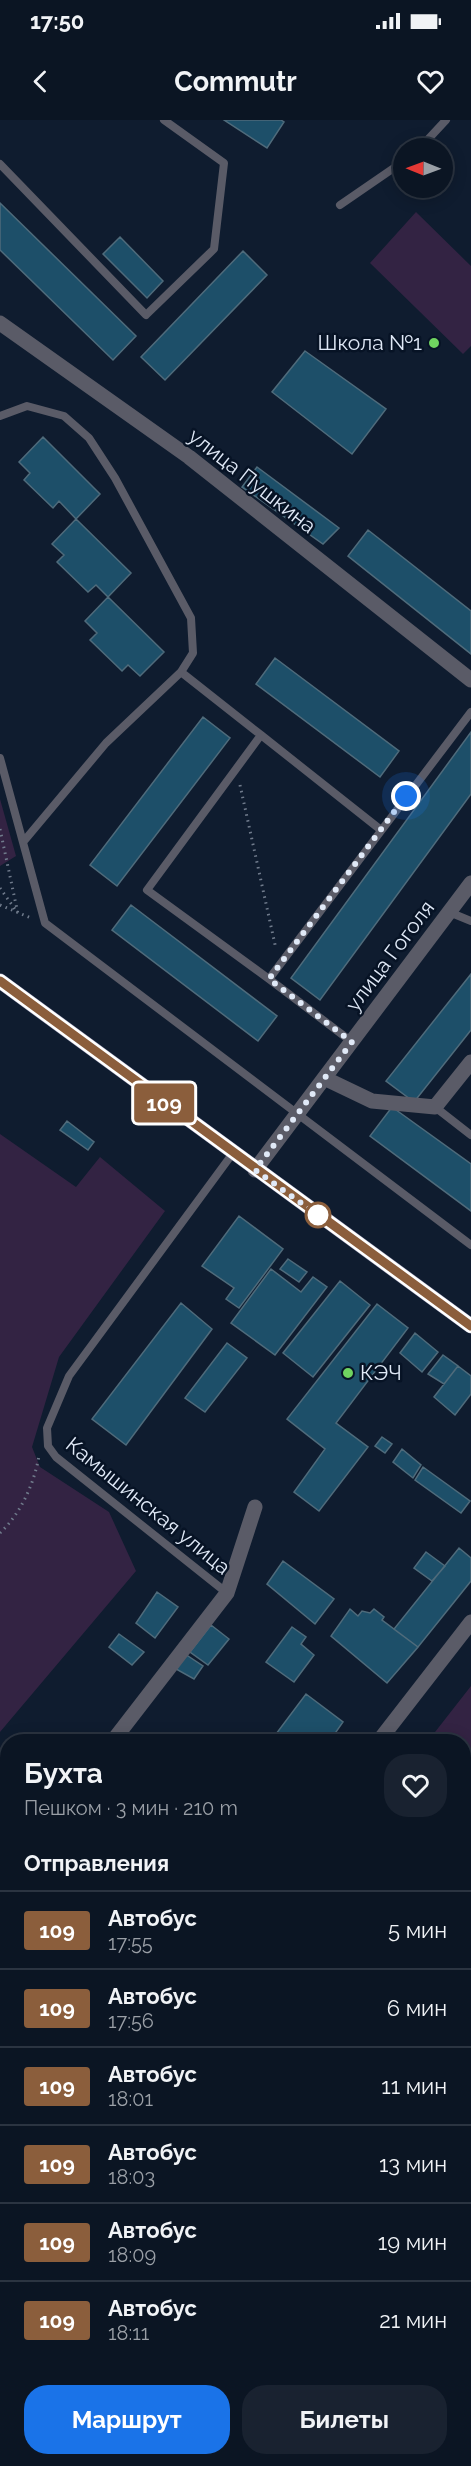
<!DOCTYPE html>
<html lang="ru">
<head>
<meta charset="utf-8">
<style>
	body { margin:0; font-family:Raleway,sans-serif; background:#192230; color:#f1f3f6; height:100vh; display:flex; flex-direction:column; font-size:22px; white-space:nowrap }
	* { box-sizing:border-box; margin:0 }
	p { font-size:20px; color:#9a9fa6 }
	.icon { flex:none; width:33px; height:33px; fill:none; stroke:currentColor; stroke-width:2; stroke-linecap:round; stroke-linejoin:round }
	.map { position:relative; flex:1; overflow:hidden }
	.drawer { position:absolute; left:0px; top:1614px; width:471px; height:732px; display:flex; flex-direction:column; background:#0b1523; border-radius:24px 24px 0 0; box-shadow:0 3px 15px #0003,0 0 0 2px #2b3441 }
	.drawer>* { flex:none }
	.badge { padding:0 12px; border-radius:4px; font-size:21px; line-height:39px }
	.needle { width:39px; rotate:271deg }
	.buttons { position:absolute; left:393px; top:18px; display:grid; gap:12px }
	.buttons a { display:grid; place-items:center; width:60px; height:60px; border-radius:50%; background:#0b1523; box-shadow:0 3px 15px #0003,0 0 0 2px #2b3441; font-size:30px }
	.you { position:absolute; width:30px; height:30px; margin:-15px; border:4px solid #fff; border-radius:50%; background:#1a73e8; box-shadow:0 0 0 9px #1a73e833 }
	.map>.badge { position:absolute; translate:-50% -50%; box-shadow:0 0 0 3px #fff }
	h2 { padding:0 24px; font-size:22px; line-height:54px }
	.round { display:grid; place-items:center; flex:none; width:63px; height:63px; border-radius:24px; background:#192230 }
	.headline { display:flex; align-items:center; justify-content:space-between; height:102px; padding:0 24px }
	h1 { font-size:28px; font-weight:700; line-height:45px }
	.action { display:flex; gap:12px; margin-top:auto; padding:12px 24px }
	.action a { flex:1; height:69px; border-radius:24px; background:#1a73e8; color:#fff; font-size:24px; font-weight:700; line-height:69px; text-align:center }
	.action a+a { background:#192230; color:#f1f3f6 }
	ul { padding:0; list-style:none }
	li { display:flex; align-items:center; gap:18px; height:78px; padding:0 24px; border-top:2px solid #2b3441 }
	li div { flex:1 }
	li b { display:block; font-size:22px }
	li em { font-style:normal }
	li .badge { min-width:66px; font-weight:700; text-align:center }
	.status { display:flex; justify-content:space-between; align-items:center; height:42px; padding:0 30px; background:#0b1523; direction:ltr }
	.status svg { height:16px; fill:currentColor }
	header { display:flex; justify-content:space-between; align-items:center; height:78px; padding:0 24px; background:#0b1523; font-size:27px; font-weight:700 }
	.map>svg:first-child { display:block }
</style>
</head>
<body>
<div class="status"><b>17:50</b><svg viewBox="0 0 49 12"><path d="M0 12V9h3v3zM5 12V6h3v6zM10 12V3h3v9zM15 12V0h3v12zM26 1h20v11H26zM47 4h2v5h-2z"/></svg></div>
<header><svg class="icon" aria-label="back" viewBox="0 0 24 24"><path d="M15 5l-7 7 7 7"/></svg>Commutr<svg class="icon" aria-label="heart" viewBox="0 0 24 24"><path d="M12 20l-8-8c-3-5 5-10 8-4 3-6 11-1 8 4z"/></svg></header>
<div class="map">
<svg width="471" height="2346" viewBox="0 0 471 2346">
	<rect width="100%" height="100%" fill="#0f1c2f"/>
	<path fill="#332343" d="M416 92 471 146V226L463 234 370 143Z
		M0 679 16 736 0 746Z
		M0 1014 76 1067 100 1037 165 1091 59 1237 32 1327 40 1347 109 1392 136 1451 0 1612Z
		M471 1566V2130L464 2124V1622L428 1621Z
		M7 2206 8 2338 199 2339 194 2346H0V2218Z"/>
	<path fill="#1d4f69" stroke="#4f6b7b" stroke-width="1.5" d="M224 0H281L284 2 267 28Z
		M0 83 136 216 113 240 0 130Z
		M120 117 163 161 147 178 103 134Z
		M243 131 267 155 165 260 141 237Z
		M305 231 386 289 352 334 272 272Z
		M43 317 100 374 76 399 59 381 53 388 24 360 30 353 19 342Z
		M257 347 339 408 323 424 242 367Z
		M76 399 131 453 108 477 96 465 88 472 57 442 64 435 52 424Z
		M368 410 471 491V534L348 436Z
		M108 477 164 532 140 556 128 545 122 551 90 520 97 513 85 501Z
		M275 538 399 631 380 657 256 564Z
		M203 597 230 618 117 766 90 745Z
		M471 612V674L320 880 291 858Z
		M131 785 277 896 258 921 112 810Z
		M471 854V910L414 982 386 961Z
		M392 987 471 1044V1091L370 1016Z
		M67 1001 94 1022 88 1030 60 1010Z
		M239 1096 283 1129 239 1188 226 1179 234 1168 202 1146Z
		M288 1139 307 1152 299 1162 280 1149Z
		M271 1149 301 1172 313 1157 327 1167 275 1235 231 1203Z
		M340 1161 370 1185 313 1257 283 1233Z
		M181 1183 212 1209 126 1325 92 1299Z
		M377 1184 408 1208 336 1303 368 1327 319 1391 294 1372 325 1329 287 1299Z
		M415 1213 438 1232 422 1252 400 1233Z
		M227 1223 247 1238 205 1292 185 1278Z
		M443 1235 458 1246 444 1264 428 1254Z
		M458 1246 471 1256V1274L455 1295 434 1277Z
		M382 1317 392 1324 385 1333 375 1326Z
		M402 1329 421 1345 413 1358 393 1342Z
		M423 1347 470 1381 461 1393 415 1360Z
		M459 1428 471 1438V1461L418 1527 394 1509Z
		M426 1432 445 1446 432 1461 414 1448Z
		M283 1441 334 1479 315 1504 267 1464Z
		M157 1472 178 1487 155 1518 136 1503Z
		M350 1489 358 1496 362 1491 370 1493 374 1489 384 1497 382 1500 418 1527 387 1563 331 1516Z
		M211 1505 229 1519 208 1545 190 1532Z
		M292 1507 306 1517 301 1524 314 1535 294 1562 266 1542Z
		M119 1514 144 1532 132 1545 109 1527Z
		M185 1534 203 1546 194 1559 176 1549Z
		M306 1574 343 1602 329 1622H270Z
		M8 1877V1911L0 1905V1887Z
		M0 1905 8 1911V1929L0 1942Z
		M8 2024V2044L0 2040Z
		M0 2040 8 2044V2106L0 2117Z
		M219 2338H262L257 2346H213Z"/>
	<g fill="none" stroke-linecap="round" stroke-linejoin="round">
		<path stroke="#707b8c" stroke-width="3" stroke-dasharray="1.5 4.5" stroke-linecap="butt" d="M240 665 276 829
			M0 709 18 794
			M0 768 17 792
			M0 785 31 798
			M0 1413C21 1393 34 1364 39 1336
			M0 1850 8 1838"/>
		<path stroke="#5a5b67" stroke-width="8" d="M420 28 446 0
			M0 44 146 195 214 129 224 43 164 0
			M340 85 404 41
			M0 296 27 286 64 296 89 318 115 358 191 498 193 533 181 552
			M261 615 381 710
			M0 638 45 803 471 1125
			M24 721 106 623 181 552 261 615 147 770 269 859
			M449 792 471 801
			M352 922 269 859 471 592
			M435 987 471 1015
			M227 1473 56 1337 48 1326 47 1308 69 1256 233 1033
			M293 2346 298 2338"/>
		<path stroke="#5a5b67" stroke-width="12" d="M73 2346 78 2338"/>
		<path stroke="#5a5b67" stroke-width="15" d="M0 203 189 337 471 560
			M324 958 372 981 435 987 471 942
			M255 1050 471 763
			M112 1622 227 1473 255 1387
			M0 1786 2 1770 8 1760
			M0 1800 3 1817 8 1819"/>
		<path stroke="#5a5b67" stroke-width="15" d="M378 1622 471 1502
			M0 2192 8 2180"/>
		<path stroke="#9a9bb4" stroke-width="15" d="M0 861 471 1206"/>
	</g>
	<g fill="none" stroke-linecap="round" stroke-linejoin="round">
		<defs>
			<path id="line" d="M0 861 471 1206"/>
		</defs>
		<use href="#line" stroke="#fff" stroke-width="14"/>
		<use href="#line" stroke="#8b5e3c" stroke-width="9"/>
		<path stroke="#e0e9f7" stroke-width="6" stroke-dasharray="0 10.8" d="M318 1095 255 1050 352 922 269 859 406 676"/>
	</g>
	<g fill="#6fd360" stroke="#071325" stroke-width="2">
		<circle cx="434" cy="223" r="6"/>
		<circle cx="348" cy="1253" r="6"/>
	</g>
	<circle fill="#fff" stroke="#8b5e3c" stroke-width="3" cx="318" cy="1095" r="12"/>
	<g text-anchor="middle" stroke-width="5" stroke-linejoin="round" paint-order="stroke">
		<g font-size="21" fill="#e0e9f7" stroke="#071325" text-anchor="end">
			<text x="422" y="230">Школа №1</text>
			<text x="360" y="1260" text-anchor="start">КЭЧ</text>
		</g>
		<g font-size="21" fill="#e0e9f7" stroke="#071325">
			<text transform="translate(252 361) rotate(38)" y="7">улица Пушкина</text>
			<text transform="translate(390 836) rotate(-53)" y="7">улица Гоголя</text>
			<text transform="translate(148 1386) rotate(39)" y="7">Камышинская улица</text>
		</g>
	</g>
</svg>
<div class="buttons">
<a><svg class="needle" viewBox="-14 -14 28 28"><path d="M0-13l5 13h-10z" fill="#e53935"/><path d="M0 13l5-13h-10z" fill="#9a9fa6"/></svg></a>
</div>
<div class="you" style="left:406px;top:676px"></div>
<b class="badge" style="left:164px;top:983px;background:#8b5e3c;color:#fff">109</b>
<section class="drawer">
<div class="headline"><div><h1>Бухта</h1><p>Пешком · 3 мин · 210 m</p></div><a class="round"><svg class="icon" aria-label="heart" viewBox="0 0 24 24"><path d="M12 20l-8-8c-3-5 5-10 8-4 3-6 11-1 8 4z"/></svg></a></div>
<h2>Отправления</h2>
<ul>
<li><span class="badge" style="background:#8b5e3c;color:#fff">109</span><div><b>Автобус</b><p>17:55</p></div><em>5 мин</em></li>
<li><span class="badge" style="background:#8b5e3c;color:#fff">109</span><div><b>Автобус</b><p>17:56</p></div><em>6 мин</em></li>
<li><span class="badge" style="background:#8b5e3c;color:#fff">109</span><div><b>Автобус</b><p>18:01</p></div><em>11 мин</em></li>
<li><span class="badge" style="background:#8b5e3c;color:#fff">109</span><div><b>Автобус</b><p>18:03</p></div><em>13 мин</em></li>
<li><span class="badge" style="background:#8b5e3c;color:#fff">109</span><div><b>Автобус</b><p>18:09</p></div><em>19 мин</em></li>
<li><span class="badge" style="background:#8b5e3c;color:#fff">109</span><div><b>Автобус</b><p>18:11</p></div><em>21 мин</em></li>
</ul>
<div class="action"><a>Маршрут</a><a>Билеты</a></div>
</section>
</div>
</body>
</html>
